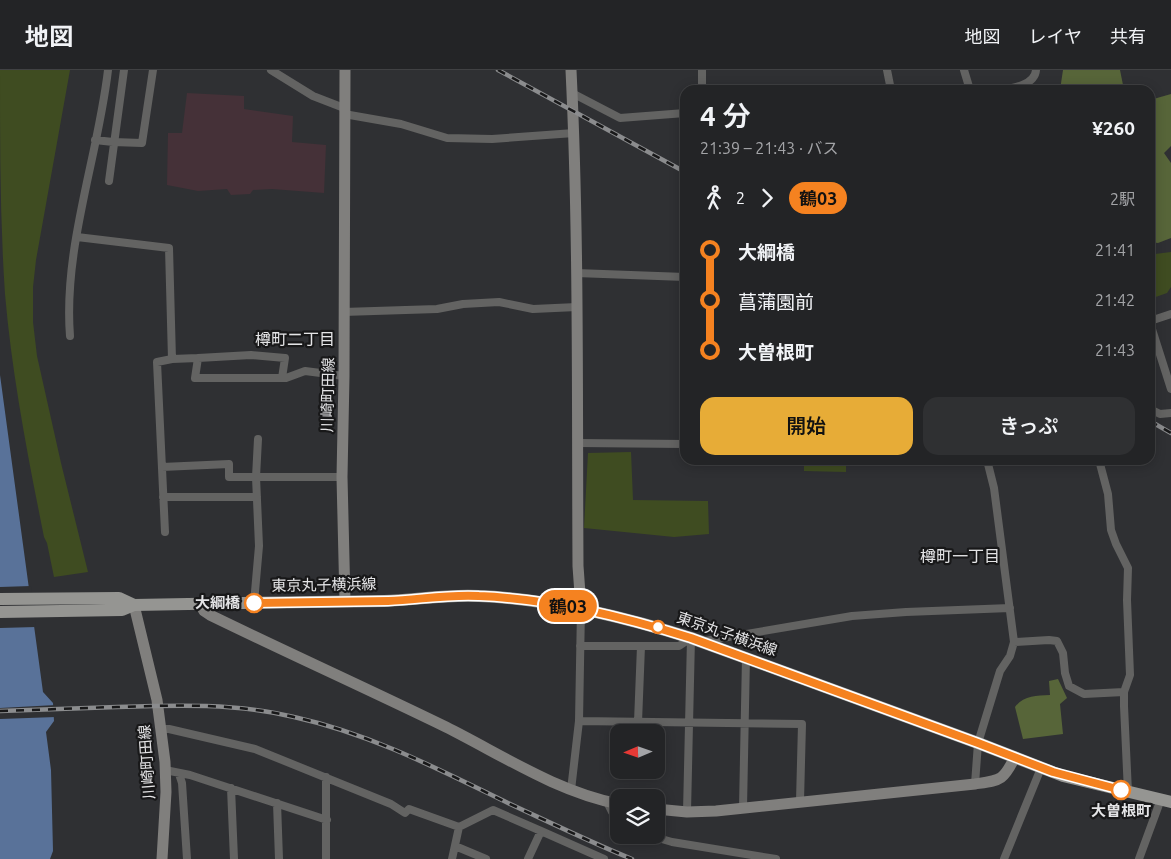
<!DOCTYPE html>
<html lang="ja">
<head>
<meta charset="utf-8">
<style>
	body { margin:0; font-family:Ubuntu,"Noto Sans JP",sans-serif; background:#2f3032; color:#f1f3f6; height:100vh; display:flex; flex-direction:column; font-size:19px; white-space:nowrap }
	* { box-sizing:border-box; margin:0 }
	p { font-size:16px; color:#a3a4a7 }
	.icon { flex:none; width:28px; height:28px; fill:none; stroke:currentColor; stroke-width:2; stroke-linecap:round; stroke-linejoin:round }
	.map { position:relative; flex:1; overflow:hidden }
	.details { position:absolute; left:680px; top:15px; width:475px; height:380px; display:flex; flex-direction:column; background:#232426; border-radius:15px; box-shadow:0 2px 12px #0003,0 0 0 1px #404143 }
	.details>* { flex:none }
	.badge { padding:0 10px; border-radius:16px; font-size:18px; line-height:32px }
	.needle { width:32px; rotate:268deg }
	.buttons { position:absolute; left:610px; top:654px; display:grid; gap:10px }
	.buttons a { display:grid; place-items:center; width:55px; height:55px; border-radius:10px; background:#232426; box-shadow:0 2px 12px #0003,0 0 0 1px #404143; font-size:25px }
	.map>.badge { position:absolute; translate:-50% -50%; box-shadow:0 0 0 2px #fff }
	.legs { display:flex; align-items:center; gap:8px; height:55px; padding:0 20px; font-size:16px }
	.legs p { margin-inline-start:auto }
	.head { display:flex; align-items:center; justify-content:space-between; height:85px; padding:0 20px }
	h1 { font-size:28px; font-weight:600; line-height:38px }
	.primary-button { display:flex; gap:10px; margin-top:auto; padding:10px 20px }
	.primary-button a { flex:1; height:58px; border-radius:15px; background:#e7ac37; color:#111; font-size:20px; font-weight:600; line-height:58px; text-align:center }
	.primary-button a+a { background:#2f3032; color:#f1f3f6 }
	ul { padding:0 20px; list-style:none }
	li { display:flex; align-items:center; gap:18px; height:50px; font-size:19px }
	li i { display:grid; place-items:center; width:8px; height:100%; margin:0 6px; background:currentColor }
	li i::after { content:''; width:12px; height:12px; margin:-6px; border:4px solid; border-radius:50%; background:#232426 }
	li p { margin-inline-start:auto }
	li:first-child i { background:linear-gradient(#0000 50%,currentColor 0) }
	li:last-child i { background:linear-gradient(currentColor 50%,#0000 0) }
	header { display:flex; align-items:center; gap:30px; box-sizing:border-box; height:70px; padding:0 25px; background:#232426; border-bottom:1px solid #404143 }
	header strong { font-size:24px }
	nav { display:flex; gap:28px; margin-inline-start:auto; font-size:18px }
	.map>svg:first-child { display:block }
</style>
</head>
<body>
<header>
<strong>地図</strong>
<nav><a>地図</a><a>レイヤ</a><a>共有</a></nav>
</header>
<div class="map">
<svg width="1171" height="789" viewBox="0 0 1171 789">
	<rect width="100%" height="100%" fill="#2f3033"/>
	<path fill="#453138" d="M187 23 244 26V39L293 46 292 72 326 75 324 123 272 119 253 120 250 124 231 125 227 119 198 121 167 115 168 63H182Z"/>
	<path fill="#3f4c21" d="M0 0H70L36 190 33 217V252L37 286 61 393 88 502 54 507 47 473 44 467C28 387 12 306 5 224 0 150 0 75 0 0Z
		M1151 180 1155 184 1171 182V217L1167 223 1150 229Z
		M631 382 633 430 708 431 709 464 674 467 584 458 588 383Z
		M804 390H846V402L804 401Z"/>
	<path fill="#576539" d="M1063 0H1120L1124 20H1060Z
		M1171 24V76L1164 83 1171 93V168L1158 173 1150 172V30Z
		M1058 609 1067 628 1060 634 1063 664 1023 669 1015 637C1024 625 1036 626 1050 625L1049 611Z"/>
	<path fill="#597299" d="M0 305 43 622 53 633 54 651 46 662 51 700 53 781 50 789H0Z"/>
	<path fill="#2f3033" d="M31 516 36 557 0 558V517Z
		M56 635V647L0 649V638Z"/>
	<g fill="none" stroke-linecap="round" stroke-linejoin="round">
		<path stroke="#636362" stroke-width="8" d="M271 0 313 26 344 38
			M887 0 891 20
			M964 0 970 20
			M702 20V0
			M1000 20C1013 18 1035 15 1036 0
			M572 23 620 48 685 43
			M344 44 401 54 447 68 492 69 574 63
			M95 70 113 72 142 73 153 0
			M109 111 124 0
			M77 167 169 178 172 289 198 288 195 308H286L305 301 344 306
			M576 203 685 207
			M343 242 437 239 463 234 499 232 533 239 577 237
			M1150 251 1171 244
			M1150 253 1171 319
			M70 266C63 178 98 87 108 0
			M198 288 251 285 285 288 282 308
			M1150 339 1160 344 1171 343
			M578 373 685 374
			M1099 390 1108 424 1111 460 1116 474 1128 498 1127 530 1130 605 1124 622V636L1128 722
			M162 397 229 394V407H342
			M163 427H257
			M165 462 157 292 172 289
			M254 533 259 476 256 407 258 369
			M705 571 852 546 906 542 1010 538
			M1014 572 1049 570 1057 571 1063 583 1065 603 1069 616 1084 624 1124 622
			M580 576H679L691 568
			M579 651 802 654 800 731
			M638 652 641 576
			M160 659H169L255 679 391 734 405 743 409 739 459 757 493 740 541 761
			M165 700 190 705 327 750
			M179 704 182 713 187 789
			M975 714 978 673 1000 601 1010 586 1014 572 994 418 987 390
			M231 718 234 789
			M571 720 579 651 581 538
			M607 732 612 742 619 749
			M277 733 279 789
			M743 738 746 587
			M687 742 691 568
			M648 765 672 772 776 789
			M455 776 486 789
			M326 789V707
			M452 789 459 757
			M528 789 541 761 604 789
			M1004 789 1041 698
			M1139 789 1161 729"/>
		<path stroke="#807f7d" stroke-width="11" d="M345 0 344 306 342 407 345 531
			M571 0C579 165 577 331 578 496L581 538
			M200 534 204 541 210 545C288 583 368 619 446 657 502 685 557 722 619 734
			M134 535 157 630 165 692 166 722 162 789
			M656 739 687 742 716 741 975 714C1001 710 1003 711 1015 687"/>
		<path stroke="#959592" stroke-width="12" d="M0 529 119 528 134 535
			M0 542 122 540 134 535C217 533 301 532 384 531 416 530 447 524 479 526 552 529 622 546 691 568L978 673 1063 706 1171 732"/>
		<defs>
			<path id="rail" d="M498 0 685 102
				M1150 351 1171 363
				M0 641C39 640 78 638 117 637 176 635 237 633 294 647 371 664 438 699 508 733 549 752 590 772 632 789"/>
		</defs>
		<use href="#rail" stroke="#8b8c8e" stroke-width="4.5"/>
		<use href="#rail" stroke="#181819" stroke-width="2.5" stroke-dasharray="8" stroke-linecap="butt"/>
	</g>
	<g fill="none" stroke-linecap="round" stroke-linejoin="round">
		<defs>
			<path id="line-1" d="M254 533C299 532 343 532 388 531 418 530 448 524 479 526 551 529 621 546 691 568L978 673 1053 702 1121 720"/>
		</defs>
		<use href="#line-1" stroke="#fff" stroke-width="11"/>
		<use href="#line-1" stroke="#f58220" stroke-width="8"/>
	</g>
	<g fill="#fff" stroke="#f58220" stroke-width="2.5">
		<circle cx="254" cy="533" r="9"/>
		<circle cx="658" cy="557" r="6"/>
		<circle cx="1121" cy="720" r="9"/>
	</g>
	<g text-anchor="middle" stroke-width="4.5" stroke-linejoin="round" paint-order="stroke">
		<g font-size="15" fill="#e4e4e6" stroke="#181819">
			<text transform="translate(328 325) rotate(-89)" y="5">川崎町田線</text>
			<text transform="translate(324 515) rotate(-1)" y="5">東京丸子横浜線</text>
			<text transform="translate(727 564) rotate(19)" y="5">東京丸子横浜線</text>
			<text transform="translate(147 692) rotate(-94)" y="5">川崎町田線</text>
		</g>
		<g font-size="15" font-weight="bold" fill="#e4e4e6" stroke="#181819" text-anchor="end">
			<text x="240" y="538">大綱橋</text>
			<text x="1121" y="746" text-anchor="middle">大曽根町</text>
		</g>
		<g font-size="16" fill="#e4e4e6" stroke="#181819">
			<text x="295" y="275">樽町二丁目</text>
			<text x="960" y="492">樽町一丁目</text>
		</g>
	</g>
</svg>
<div class="buttons">
<a><svg class="needle" viewBox="-14 -14 28 28"><path d="M0-13l5 13h-10z" fill="#e53935"/><path d="M0 13l5-13h-10z" fill="#a3a4a7"/></svg></a>
<a><svg class="icon" aria-label="layers" viewBox="0 0 24 24"><path d="M12 4l9 5-9 5-9-5zM3 14l9 5 9-5"/></svg></a>
</div>
<b class="badge" style="left:568px;top:536px;background:#f58220;color:#111">鶴03</b>
<section class="details">
<div class="head"><div><h1>4 分</h1><p>21:39 – 21:43 · バス</p></div><b>¥260</b></div>
<div class="legs"><svg class="icon" aria-label="walk" viewBox="0 0 24 24"><circle cx="13" cy="4" r="2"/><path d="M13 8l-2 6 4 7M11 14l-3 7M7 12l3-4h3l4 4"/></svg>2<svg class="icon" aria-label="forward" viewBox="0 0 24 24"><path d="M9 5l7 7-7 7"/></svg><b class="badge" style="background:#f58220;color:#111">鶴03</b><p>2駅</p></div>
<ul>
<li><i style="color:#f58220"></i><b>大綱橋</b><p>21:41</p></li>
<li><i style="color:#f58220"></i><span>菖蒲園前</span><p>21:42</p></li>
<li><i style="color:#f58220"></i><b>大曽根町</b><p>21:43</p></li>
</ul>
<div class="primary-button"><a>開始</a><a>きっぷ</a></div>
</section>
</div>
</body>
</html>
